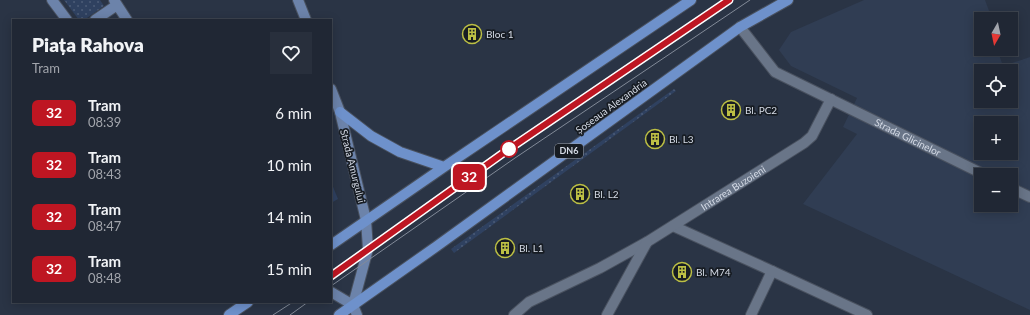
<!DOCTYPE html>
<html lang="en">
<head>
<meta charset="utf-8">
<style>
	body { margin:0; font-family:Lato,sans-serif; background:#282f3c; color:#f1f3f6; height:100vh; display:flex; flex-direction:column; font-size:15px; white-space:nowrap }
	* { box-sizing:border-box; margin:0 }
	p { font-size:13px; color:#a2a5ac }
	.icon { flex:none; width:22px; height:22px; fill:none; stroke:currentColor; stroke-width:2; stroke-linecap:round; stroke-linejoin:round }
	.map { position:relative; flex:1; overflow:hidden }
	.panel { position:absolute; left:12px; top:19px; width:320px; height:284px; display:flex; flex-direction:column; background:#202734; border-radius:0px; box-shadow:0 2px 10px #0003,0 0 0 1px #3d444f }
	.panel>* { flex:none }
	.badge { padding:0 8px; border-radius:6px; font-size:14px; line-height:26px }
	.needle { width:26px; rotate:189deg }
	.fabs { position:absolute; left:974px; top:12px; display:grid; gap:8px }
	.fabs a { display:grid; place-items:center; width:44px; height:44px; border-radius:0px; background:#202734; box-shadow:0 2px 10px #0003,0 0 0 1px #3d444f; font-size:20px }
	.map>.badge { position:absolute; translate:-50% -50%; box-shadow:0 0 0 2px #fff }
	.round { display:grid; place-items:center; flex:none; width:42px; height:42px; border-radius:0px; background:#282f3c }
	.head { display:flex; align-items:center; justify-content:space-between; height:68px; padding:0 20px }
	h1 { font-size:19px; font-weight:800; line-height:30px }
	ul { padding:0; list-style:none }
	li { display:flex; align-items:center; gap:12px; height:52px; padding:0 20px }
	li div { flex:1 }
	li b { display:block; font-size:15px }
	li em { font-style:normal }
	li .badge { min-width:44px; font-weight:700; text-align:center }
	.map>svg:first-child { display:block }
</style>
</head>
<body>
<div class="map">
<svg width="1030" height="315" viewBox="0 0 1030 315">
	<defs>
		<pattern id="grass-dots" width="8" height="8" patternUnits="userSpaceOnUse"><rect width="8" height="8" fill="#2f4160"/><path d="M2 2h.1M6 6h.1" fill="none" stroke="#4c5c77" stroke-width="1.8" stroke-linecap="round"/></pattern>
	</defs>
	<rect width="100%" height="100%" fill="#2a3445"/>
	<path fill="#303d53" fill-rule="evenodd" d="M864 0H985L992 19H981V35L976 37 981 40V49H997L1003 66 1030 57V310L803 204 857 134 843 127 857 98 791 66 779 50 791 32ZM981 71H1011V101H981ZM981 123H1011V153H981ZM981 175H1011V205H981Z"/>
	<path fill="url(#grass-dots)" d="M64 0H100L104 6 84 20H79Z
		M674 89 676 91 454 253 451 249Z"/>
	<path fill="#2f4160" d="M331 182 338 199 331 203Z"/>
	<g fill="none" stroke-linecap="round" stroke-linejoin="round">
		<defs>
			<g id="lane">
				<path id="s1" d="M740 27 775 72 985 175"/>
				<path d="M1011 188 1030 197"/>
				<path d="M673 226 772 271 751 315"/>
				<path id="s2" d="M514 315 529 302 600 268 647 242 804 143 812 136 831 99"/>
			</g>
			<path id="street" d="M772 271 867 315
				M607 315 647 242"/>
			<path id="secondary" d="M52 0 67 20
				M114 0 127 20
				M298 0 306 20
				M95 20 117 5
				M331 89 340 112 366 220 368 249 353 305
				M331 292 353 305
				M353 305 357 315"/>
			<path id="primary" d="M340 112 371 136 400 152 444 167
				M331 245 444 167 691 0
				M229 315 248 302
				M339 315 437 246 740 27 788 0"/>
		</defs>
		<use href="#lane" stroke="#49515f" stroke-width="12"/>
		<use href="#street" stroke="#49515f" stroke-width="12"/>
		<use href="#secondary" stroke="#49515f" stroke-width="12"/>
		<use href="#primary" stroke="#49515f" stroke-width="12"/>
		<use href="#lane" stroke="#697588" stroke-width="10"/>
		<use href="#street" stroke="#697588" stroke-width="10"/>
		<use href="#secondary" stroke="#6c83aa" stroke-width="10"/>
		<use href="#primary" stroke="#6e91cb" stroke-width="10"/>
		<path stroke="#828a98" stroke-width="1" d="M331 276 509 149 729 0
			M331 286 515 158 750 0
			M273 315 293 302
			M290 315 308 302"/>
	</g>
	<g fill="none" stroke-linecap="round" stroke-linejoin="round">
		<defs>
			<path id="line" d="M331 276 509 149 729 0"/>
		</defs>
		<use href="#line" stroke="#fff" stroke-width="9"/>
		<use href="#line" stroke="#be1622" stroke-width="6"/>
	</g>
	<defs>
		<symbol id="building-ring" viewBox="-11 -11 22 22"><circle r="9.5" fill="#171c23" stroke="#bcbf44" stroke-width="1.5"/><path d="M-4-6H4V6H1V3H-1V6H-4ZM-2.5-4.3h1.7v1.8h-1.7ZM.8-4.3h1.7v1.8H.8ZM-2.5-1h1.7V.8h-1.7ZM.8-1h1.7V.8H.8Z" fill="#bcbf44"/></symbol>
	</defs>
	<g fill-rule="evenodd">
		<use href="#building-ring" x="461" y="23" width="22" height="22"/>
		<use href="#building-ring" x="720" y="99" width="22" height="22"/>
		<use href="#building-ring" x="644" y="128" width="22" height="22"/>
		<use href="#building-ring" x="569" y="183" width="22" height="22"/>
		<use href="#building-ring" x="494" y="237" width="22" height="22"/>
		<use href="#building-ring" x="671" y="261" width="22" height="22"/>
	</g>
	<circle fill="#fff" stroke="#be1622" stroke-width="2" cx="509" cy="149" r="8"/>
	<g text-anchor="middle" stroke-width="3.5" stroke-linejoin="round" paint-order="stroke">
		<rect fill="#171c23" stroke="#9ca2ac" stroke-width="1" x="555" y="144" width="28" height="14" rx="3"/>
		<g font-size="9" font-weight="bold" fill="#d5dbe6">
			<text x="569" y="154">DN6</text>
		</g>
		<g font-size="10" fill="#d5dbe6" stroke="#171c23" text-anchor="start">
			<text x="486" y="38">Bloc 1</text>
			<text x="745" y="114">Bl. PC2</text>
			<text x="669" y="143">Bl. L3</text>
			<text x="594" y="198">Bl. L2</text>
			<text x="519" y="252">Bl. L1</text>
			<text x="696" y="276">Bl. M74</text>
		</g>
		<g font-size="10" fill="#d5dbe6" stroke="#171c23">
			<text transform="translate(611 106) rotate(-36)" y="4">Șoseaua Alexandria</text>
			<text dy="4" stroke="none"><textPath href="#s1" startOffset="205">Strada Glicinelor</textPath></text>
			<text transform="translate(353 166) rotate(76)" y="4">Strada Amurgului</text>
			<text dy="4" stroke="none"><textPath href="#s2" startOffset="254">Intrarea Buzoieni</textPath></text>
		</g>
	</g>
</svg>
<div class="fabs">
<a><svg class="needle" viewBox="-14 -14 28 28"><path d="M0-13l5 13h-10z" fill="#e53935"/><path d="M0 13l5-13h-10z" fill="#a2a5ac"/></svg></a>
<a><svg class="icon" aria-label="locate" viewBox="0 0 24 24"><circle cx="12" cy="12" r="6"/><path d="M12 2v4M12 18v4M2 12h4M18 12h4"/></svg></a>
<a>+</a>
<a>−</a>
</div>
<b class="badge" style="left:469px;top:177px;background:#be1622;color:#fff">32</b>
<section class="panel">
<div class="head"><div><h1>Piața Rahova</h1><p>Tram</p></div><a class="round"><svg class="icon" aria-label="heart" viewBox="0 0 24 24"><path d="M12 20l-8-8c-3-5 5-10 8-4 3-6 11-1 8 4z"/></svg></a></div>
<ul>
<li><span class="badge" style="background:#be1622;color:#fff">32</span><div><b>Tram</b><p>08:39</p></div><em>6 min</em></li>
<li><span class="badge" style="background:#be1622;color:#fff">32</span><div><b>Tram</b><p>08:43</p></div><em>10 min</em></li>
<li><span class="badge" style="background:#be1622;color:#fff">32</span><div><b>Tram</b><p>08:47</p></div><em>14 min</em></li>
<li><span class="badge" style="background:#be1622;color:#fff">32</span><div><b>Tram</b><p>08:48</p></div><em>15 min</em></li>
</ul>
</section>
</div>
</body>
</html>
